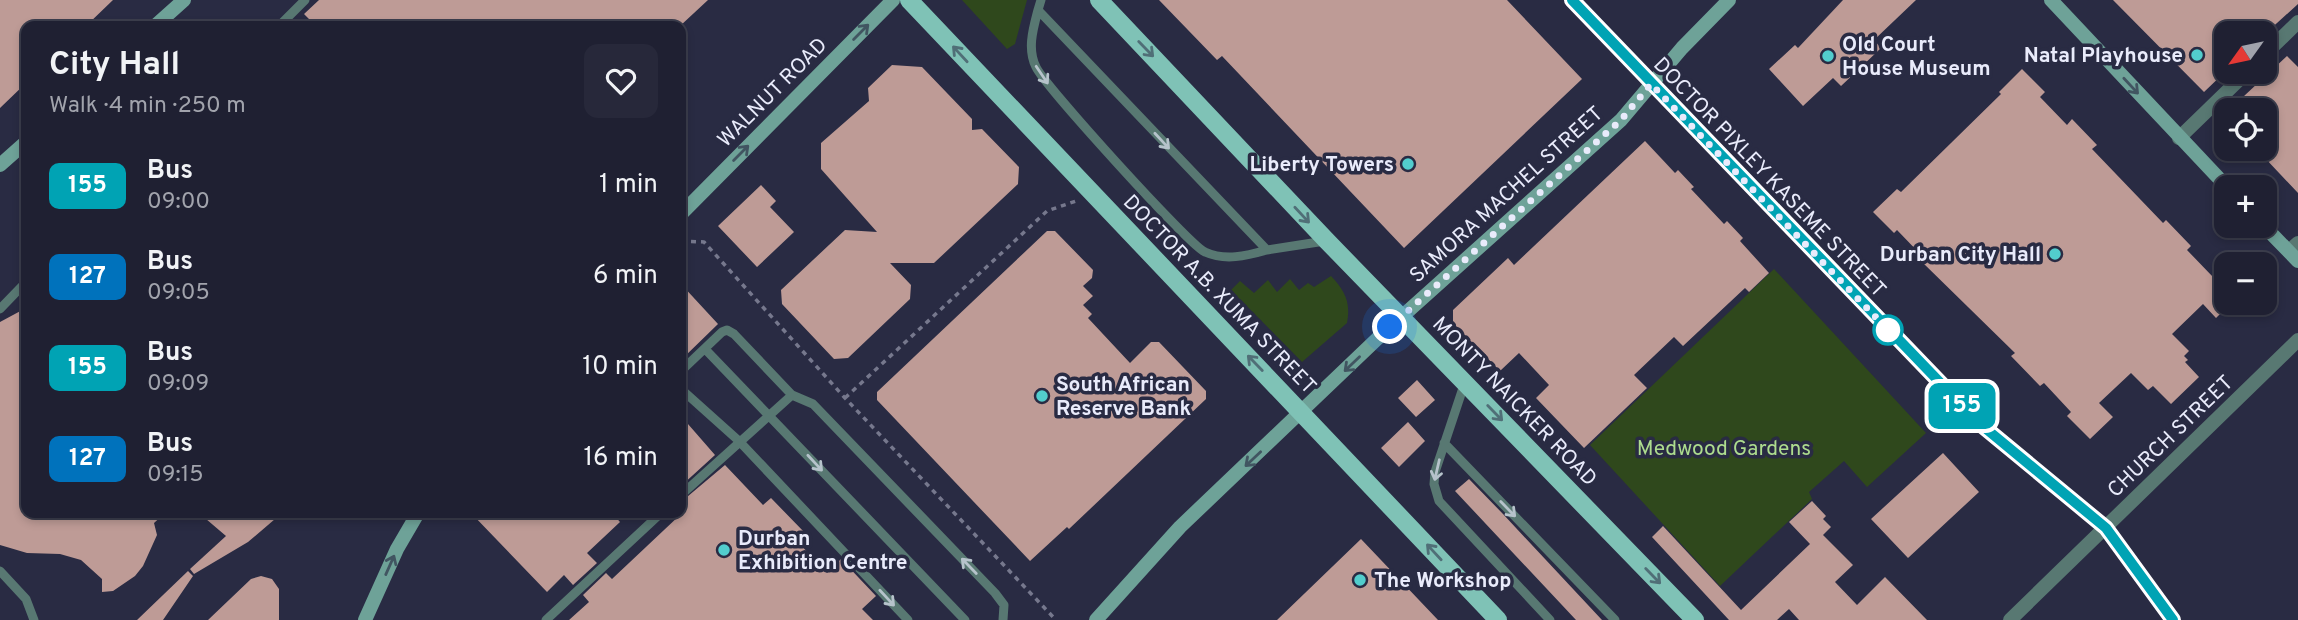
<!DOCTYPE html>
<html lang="en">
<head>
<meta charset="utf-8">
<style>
	body { margin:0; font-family:Overpass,sans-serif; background:#27283a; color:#f1f3f6; height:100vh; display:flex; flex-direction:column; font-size:26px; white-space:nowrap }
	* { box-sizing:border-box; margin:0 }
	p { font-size:23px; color:#a1a3ac }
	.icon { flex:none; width:38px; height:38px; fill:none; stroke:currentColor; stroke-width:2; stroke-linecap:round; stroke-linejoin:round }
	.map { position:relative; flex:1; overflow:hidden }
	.panel { position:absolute; left:21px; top:21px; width:665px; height:497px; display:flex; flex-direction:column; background:#1f2032; border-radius:14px; box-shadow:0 4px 10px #0003,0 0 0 2px #3c3e4d }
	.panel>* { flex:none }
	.badge { padding:0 14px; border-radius:10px; font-size:24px; line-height:46px }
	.needle { width:46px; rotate:237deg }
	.controls { position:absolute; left:2214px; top:21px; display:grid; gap:14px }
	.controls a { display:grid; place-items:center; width:63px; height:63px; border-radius:14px; background:#1f2032; box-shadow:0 4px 10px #0003,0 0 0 2px #3c3e4d; font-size:35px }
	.you { position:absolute; width:35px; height:35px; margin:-18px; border:5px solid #fff; border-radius:50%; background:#1a73e8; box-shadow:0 0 0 10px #1a73e833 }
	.map>.badge { position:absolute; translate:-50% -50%; box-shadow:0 0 0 4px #fff }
	.round { display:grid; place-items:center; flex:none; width:74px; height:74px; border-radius:14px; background:#27283a }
	.head { display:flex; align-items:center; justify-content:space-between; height:119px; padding:0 28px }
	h1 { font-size:33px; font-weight:700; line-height:52px }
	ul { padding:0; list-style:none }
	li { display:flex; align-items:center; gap:21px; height:91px; padding:0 28px }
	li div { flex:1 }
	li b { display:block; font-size:26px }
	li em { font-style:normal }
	li .badge { min-width:77px; font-weight:700; text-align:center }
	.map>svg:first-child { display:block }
</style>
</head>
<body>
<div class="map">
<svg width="2298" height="620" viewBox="0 0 2298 620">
	<rect width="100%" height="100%" fill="#292b43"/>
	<path fill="#2f481c" d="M962 0H1027L1015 44 1007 49Z
		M1774 269 1926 433 1867 487 1844 461 1809 492 1812 499 1720 586 1590 445Z
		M1331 276C1345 291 1351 302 1347 323L1302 362 1231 290 1240 281 1254 293 1268 280 1277 292 1290 279 1299 290 1308 283 1314 287Z"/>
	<path fill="#be9b96" d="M0 0H113L86 26H26V83L0 108Z
		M319 0H708L680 26H316L304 14Z
		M1159 0H1507L1582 79 1404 248 1222 56 1217 60Z
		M1843 0H1916L1874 40 1881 48 1857 71 1841 86 1833 78 1803 106 1769 69 1795 45 1798 48Z
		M2113 0H2298V4L2266 33H2226V71L2204 92Z
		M2287 56 2298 67V193L2264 157V110H2229Z
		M892 65 922 67 972 119V130L982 129 1019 167 1018 184 934 263H890L911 285 910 299 848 358 834 359 782 304 781 290 845 230 877 232 821 169V143L869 101 868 88Z
		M2022 69 2045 92 2040 97 2067 125 2072 119 2097 145 2092 149 2163 223 2166 220 2191 246 2187 250 2213 277 2216 274 2226 284V308L2216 318 2203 304 2172 334 2189 351 2184 356 2188 360 2185 362 2199 377 2171 404 2153 386 2148 390 2131 373 2099 403 2113 417 2090 439 2067 416 2071 412 2044 383 2040 386 2011 356 2015 353 1921 261 1924 258 1897 230 1894 233 1873 212 1897 189 1901 192 2001 94 1999 92Z
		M1645 141 1675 173 1678 170 1694 187 1691 189 1724 224 1727 221 1743 238 1740 241 1769 273 1749 292 1745 288 1683 346 1674 337 1634 375 1647 388 1584 448 1536 398 1549 385 1519 353 1500 371 1453 323V310L1508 258 1514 265Z
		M761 185 776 201 770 207 794 232 757 267 718 226Z
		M1047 231H1055L1093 270 1092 278 1083 286 1093 296 1083 305 1092 314 1088 318 1130 363 1151 342H1159L1206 391V399L1069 529 1067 527 1030 561 877 400V392Z
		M681 284 718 324 681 360Z
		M26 308V513H165L154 523 157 535 143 566 135 576 113 591 102 592V579L81 560 60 554 27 553 0 545V322Z
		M1417 380 1435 400 1416 417 1398 398Z
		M681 416 715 455 681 486Z
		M1408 422 1425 441 1399 467 1381 448Z
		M1943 453 1979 492 1908 558 1871 519Z
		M725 465 763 505 771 498 805 533 797 541 827 573 841 559 876 596 862 609 873 620H569L589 602 583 595 606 573 612 579 681 514V502Z
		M1469 479 1503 514 1602 620H1576L1455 491Z
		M1812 501 1826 516 1823 519 1831 527 1823 535 1853 565 1835 582 1857 605 1885 577 1927 620H1799L1789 609 1777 620H1729L1652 537 1663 526 1741 610 1810 544 1789 522Z
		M199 513H282L248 542 194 574 190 569 226 536Z
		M471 513H612L620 522 587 553 597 563 573 585 564 575 547 592Z
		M1361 539 1438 620H1277Z
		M188 571 193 576 163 620H137Z
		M261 576 272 579 279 589V620H208L251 579Z"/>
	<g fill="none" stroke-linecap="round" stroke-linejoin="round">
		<path stroke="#76788d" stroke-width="3.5" stroke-dasharray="5 5" stroke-linecap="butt" d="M681 241 704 242 845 398 1056 620
			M845 398 1047 211 1076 201"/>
		<path stroke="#587872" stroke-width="9" d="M1041 0 1038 10 1267 250 1325 241
			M1038 10C1033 29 1027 49 1036 67 1044 85 1190 246 1205 252 1225 261 1246 256 1267 250
			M279 26 305 0
			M0 309 26 282
			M705 349 965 620
			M681 371 722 332 727 330 734 334 792 395 813 404 995 593 1004 605 1003 620
			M1465 382 1435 472 1434 484 1439 501 1550 620
			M681 389 739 441 908 620
			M1444 443 1615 620
			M681 495 792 395
			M0 571 26 599 34 620
			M546 620 661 513"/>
		<path stroke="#587872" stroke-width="14" d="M2264 55 2298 22
			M2179 138 2247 72
			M2289 251 2298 243
			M2010 620 2298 340"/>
		<path stroke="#6ea298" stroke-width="14" d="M1572 0 1979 423 2106 528 2173 620
			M2051 0 2227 187
			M155 26 184 0
			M0 165 26 142
			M681 214 893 0
			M2264 226 2298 261
			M365 620 397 549 418 513
			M1096 620 1180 527 1378 338 1621 120 1682 48 1729 0"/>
		<path stroke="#7fc2b6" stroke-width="18" d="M909 0 1498 620
			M1099 0 1327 241 1695 620"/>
	</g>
	<defs><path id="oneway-shaft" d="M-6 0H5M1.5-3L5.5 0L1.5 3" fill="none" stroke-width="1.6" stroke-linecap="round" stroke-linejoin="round" transform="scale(1.75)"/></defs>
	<g stroke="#415561">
		<use href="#oneway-shaft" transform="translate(861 32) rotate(-45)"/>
		<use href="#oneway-shaft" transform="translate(2131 86) rotate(47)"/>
		<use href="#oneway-shaft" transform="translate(741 153) rotate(-45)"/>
		<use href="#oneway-shaft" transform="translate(1352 364) rotate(136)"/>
		<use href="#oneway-shaft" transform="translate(1253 459) rotate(137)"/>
		<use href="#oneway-shaft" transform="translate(390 565) rotate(-66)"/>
	</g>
	<g stroke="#506f77">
		<use href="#oneway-shaft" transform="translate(1146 49) rotate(46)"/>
		<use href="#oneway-shaft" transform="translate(960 54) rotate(-133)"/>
		<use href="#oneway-shaft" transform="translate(1302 215) rotate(47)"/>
		<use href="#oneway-shaft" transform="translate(1255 363) rotate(-134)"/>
		<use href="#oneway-shaft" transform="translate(1495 413) rotate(46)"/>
		<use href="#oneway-shaft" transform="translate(1434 552) rotate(-133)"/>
		<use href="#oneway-shaft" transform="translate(1653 576) rotate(46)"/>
	</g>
	<g stroke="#b6c3cb">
		<use href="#oneway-shaft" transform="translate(1042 75) rotate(56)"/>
		<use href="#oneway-shaft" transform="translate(1162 141) rotate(47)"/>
		<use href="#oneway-shaft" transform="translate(815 463) rotate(47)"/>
		<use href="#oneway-shaft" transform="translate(1437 470) rotate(103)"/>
		<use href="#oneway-shaft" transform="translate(1508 509) rotate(46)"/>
		<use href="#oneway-shaft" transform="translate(969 566) rotate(-134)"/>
		<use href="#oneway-shaft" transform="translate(887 598) rotate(47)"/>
	</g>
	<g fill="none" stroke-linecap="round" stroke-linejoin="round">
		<defs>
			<path id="line" d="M1572 0 1979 423 2106 528 2173 620"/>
		</defs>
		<use href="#line" stroke="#fff" stroke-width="16"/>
		<use href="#line" stroke="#00a3b4" stroke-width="10"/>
		<path stroke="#e9ebfb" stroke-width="7" stroke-dasharray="0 12.6" d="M1390 327 1621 120 1651 84 1890 332 1888 330"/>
	</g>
	<g fill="#52cdcd" stroke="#292b43" stroke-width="2.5">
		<circle cx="2197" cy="55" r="7"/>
		<circle cx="1828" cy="56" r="7"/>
		<circle cx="1408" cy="164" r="7"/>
		<circle cx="2055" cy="254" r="7"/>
		<circle cx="1042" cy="396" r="7"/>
		<circle cx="724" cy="550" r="7"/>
		<circle cx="1360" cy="580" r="7"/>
	</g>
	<circle fill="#fff" stroke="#00a3b4" stroke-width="3.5" cx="1888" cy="330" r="14"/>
	<g text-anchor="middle" stroke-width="7" stroke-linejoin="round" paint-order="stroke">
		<g font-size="21" font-weight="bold" fill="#e9ebfb" stroke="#292b43" text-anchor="start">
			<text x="1842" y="51">Old Court<tspan x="1842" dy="24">House Museum</tspan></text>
			<text x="2183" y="62" text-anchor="end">Natal Playhouse</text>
			<text x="1394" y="171" text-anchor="end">Liberty Towers</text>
			<text x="2041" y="261" text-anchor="end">Durban City Hall</text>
			<text x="1056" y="391">South African<tspan x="1056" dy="24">Reserve Bank</tspan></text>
			<text x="738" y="545">Durban<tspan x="738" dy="24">Exhibition Centre</tspan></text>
			<text x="1374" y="587">The Workshop</text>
		</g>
		<g font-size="21" fill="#e9ebfb" stroke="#292b43">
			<text transform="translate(772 92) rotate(-45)" y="7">WALNUT ROAD</text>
			<text transform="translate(1770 177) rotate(46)" y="7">DOCTOR PIXLEY KASEME STREET</text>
			<text transform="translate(1506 194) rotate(-42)" y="7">SAMORA MACHEL STREET</text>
			<text transform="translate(1220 294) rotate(46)" y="7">DOCTOR A.B. XUMA STREET</text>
			<text transform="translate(1515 401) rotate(46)" y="7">MONTY NAICKER ROAD</text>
			<text transform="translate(2170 436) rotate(-44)" y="7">CHURCH STREET</text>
		</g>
		<g font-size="21" fill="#addc8e" stroke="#292b43">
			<text x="1724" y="455">Medwood Gardens</text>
		</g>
	</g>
</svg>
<div class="controls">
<a><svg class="needle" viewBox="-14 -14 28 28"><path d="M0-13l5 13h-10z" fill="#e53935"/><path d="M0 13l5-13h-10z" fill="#a1a3ac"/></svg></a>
<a><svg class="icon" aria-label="locate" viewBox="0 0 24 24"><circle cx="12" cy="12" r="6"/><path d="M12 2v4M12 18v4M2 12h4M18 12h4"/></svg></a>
<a>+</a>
<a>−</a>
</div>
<div class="you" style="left:1390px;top:327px"></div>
<b class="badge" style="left:1962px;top:406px;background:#00a3b4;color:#fff">155</b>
<section class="panel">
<div class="head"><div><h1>City Hall</h1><p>Walk · 4 min · 250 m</p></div><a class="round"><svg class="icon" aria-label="heart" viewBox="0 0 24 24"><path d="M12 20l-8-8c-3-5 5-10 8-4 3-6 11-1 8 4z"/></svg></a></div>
<ul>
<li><span class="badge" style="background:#00a3b4;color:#fff">155</span><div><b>Bus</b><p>09:00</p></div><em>1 min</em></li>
<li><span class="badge" style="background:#0072bc;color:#fff">127</span><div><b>Bus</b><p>09:05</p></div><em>6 min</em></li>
<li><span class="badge" style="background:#00a3b4;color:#fff">155</span><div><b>Bus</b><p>09:09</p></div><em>10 min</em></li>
<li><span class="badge" style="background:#0072bc;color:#fff">127</span><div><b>Bus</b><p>09:15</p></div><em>16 min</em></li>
</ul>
</section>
</div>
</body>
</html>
